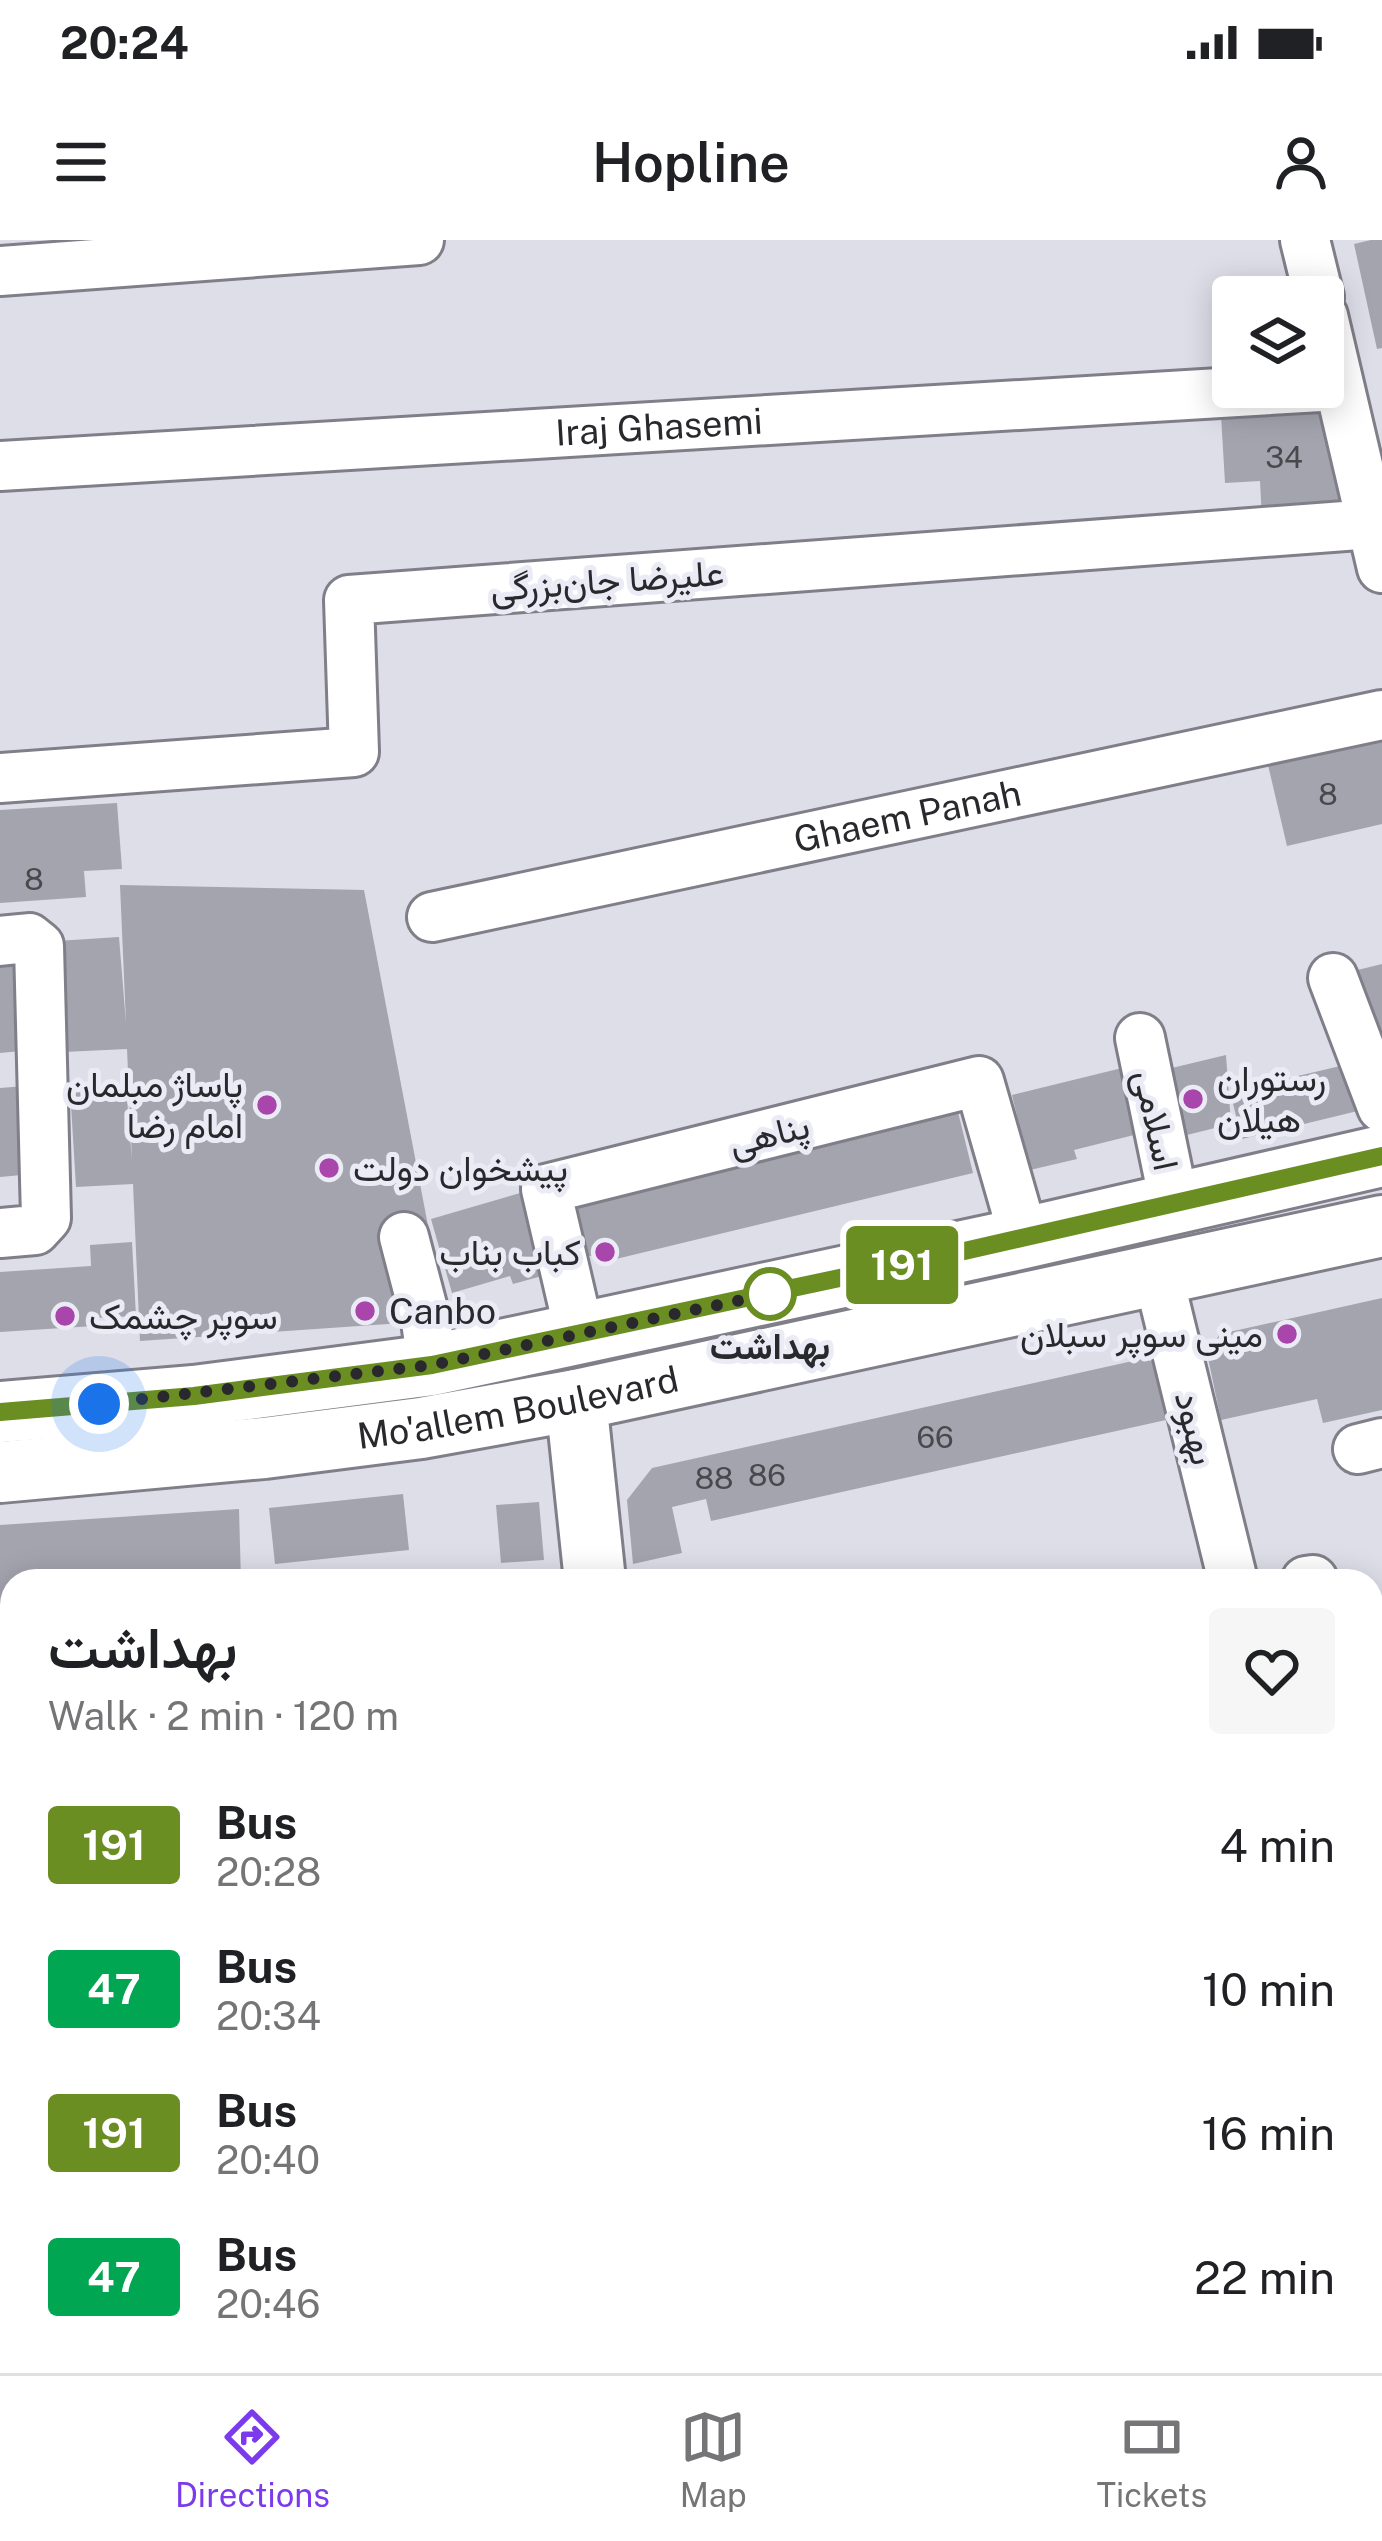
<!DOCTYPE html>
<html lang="en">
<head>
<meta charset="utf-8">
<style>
	body { margin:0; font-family:"Public Sans",Vazirmatn,sans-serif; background:#f6f6f6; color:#202124; height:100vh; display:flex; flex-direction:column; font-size:45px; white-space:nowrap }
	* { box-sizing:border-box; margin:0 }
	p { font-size:39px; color:#757577 }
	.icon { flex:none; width:66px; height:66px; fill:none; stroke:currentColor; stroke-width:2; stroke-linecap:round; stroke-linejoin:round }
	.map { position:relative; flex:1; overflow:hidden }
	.details { position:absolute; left:0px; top:1329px; width:1383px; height:804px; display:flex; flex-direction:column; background:#fff; border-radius:36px 36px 0 0; box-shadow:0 6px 30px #0003 }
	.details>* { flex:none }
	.badge { padding:0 24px; border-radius:9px; font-size:42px; line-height:78px }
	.fabs { position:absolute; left:1212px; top:36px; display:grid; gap:24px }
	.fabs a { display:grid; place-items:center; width:132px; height:132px; border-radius:12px; background:#fff; box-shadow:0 6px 30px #0003; font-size:60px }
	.you { position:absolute; width:60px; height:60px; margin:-30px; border:9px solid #fff; border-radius:50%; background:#1a73e8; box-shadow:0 0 0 18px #1a73e833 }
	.map>.badge { position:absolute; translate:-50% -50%; box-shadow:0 0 0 6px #fff }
	.round { display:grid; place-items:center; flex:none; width:126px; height:126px; border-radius:12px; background:#f6f6f6 }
	.summary { display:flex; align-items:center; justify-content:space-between; height:204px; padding:0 48px }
	h1 { font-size:57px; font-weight:600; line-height:90px }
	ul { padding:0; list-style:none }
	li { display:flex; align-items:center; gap:36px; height:144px; padding:0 48px }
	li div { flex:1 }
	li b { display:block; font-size:45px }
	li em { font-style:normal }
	li .badge { min-width:132px; font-weight:700; text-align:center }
	.status { display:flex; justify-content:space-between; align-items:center; height:84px; padding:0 60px; background:#fff; direction:ltr }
	.status svg { height:33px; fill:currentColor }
	header { display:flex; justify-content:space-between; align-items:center; height:156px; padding:0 48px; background:#fff; font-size:54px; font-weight:600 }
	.tab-bar { display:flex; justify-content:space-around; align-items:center; height:168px; border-top:3px solid #e0e0e0; background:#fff; font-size:33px; color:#757577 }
	.tab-bar a { display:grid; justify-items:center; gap:6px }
	.tab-bar .selected { color:#7c3aed }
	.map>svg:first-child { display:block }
</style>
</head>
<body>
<div class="status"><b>20:24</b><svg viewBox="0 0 49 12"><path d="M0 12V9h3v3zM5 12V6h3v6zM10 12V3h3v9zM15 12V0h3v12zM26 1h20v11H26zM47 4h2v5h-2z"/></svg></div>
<header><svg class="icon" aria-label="menu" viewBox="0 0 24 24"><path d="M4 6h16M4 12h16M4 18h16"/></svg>Hopline<svg class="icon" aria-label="person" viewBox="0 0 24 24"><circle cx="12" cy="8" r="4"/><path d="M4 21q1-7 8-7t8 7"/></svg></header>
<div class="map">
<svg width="1382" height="2133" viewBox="0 0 1382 2133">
	<rect width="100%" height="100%" fill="#dedee9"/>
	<path fill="#a3a4ae" d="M1371 0H1382V108L1377 109 1354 4Z
		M1332 151 1354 275 1262 280 1260 241 1225 243 1220 158Z
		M1382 499V584L1287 606 1268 525Z
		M117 563 122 629 84 631 86 657 0 663V570Z
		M120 645 364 650 446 1080 140 1101 133 944 76 947 70 849 126 846 132 921 127 809 64 812 57 701 119 697 126 783Z
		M14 722 21 811 0 813V723Z
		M1382 724V840L1341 734Z
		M1226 815 1231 884 1167 900 1151 833Z
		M1353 823 1370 868 1242 899 1230 852Z
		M1122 828 1138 894 1074 910 1077 919 1030 930 1012 855Z
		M25 846 32 934 0 937V848Z
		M955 860 973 933 616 1019 582 1015 567 954Z
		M534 949 542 1036 513 1044 510 1036 452 1053 431 979Z
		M132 1002 136 1076 94 1078V1086L0 1092V1032L91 1026 90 1005Z
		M1382 1058V1170L1323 1183 1317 1159 1221 1180 1207 1113 1220 1094Z
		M1146 1118 1164 1129 1175 1178 711 1281 706 1259 672 1267 682 1313 633 1324 627 1260 652 1228Z
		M403 1254 409 1310 275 1324 269 1268Z
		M539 1262 544 1320 501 1323 496 1265Z
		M239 1269 241 1341H12V1386H0V1285Z"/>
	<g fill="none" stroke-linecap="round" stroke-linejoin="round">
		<defs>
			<g id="minor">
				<path d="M1305 0 1319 57"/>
				<path d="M0 31 419 0"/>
				<path d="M1323 76 1382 328"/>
				<path id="s1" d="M0 226 1320 147"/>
				<path d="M0 538 354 512 349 360 1372 284"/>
				<path id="s2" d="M432 677 1382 475"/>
				<path d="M0 701 29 698 39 706 46 978 35 990 0 993"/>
				<path d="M1333 738 1382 867"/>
				<path d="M1140 798 1174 962"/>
				<path d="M404 997 426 1081 432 1125"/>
				<path d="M1158 1035 1233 1341"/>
				<path d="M580 1095 546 949 979 841 1024 998"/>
				<path d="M1358 1209 1382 1203"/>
				<path d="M1306 1341 1313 1340"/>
				<path d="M0 1525 12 1523"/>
				<path d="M1371 1573 1382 1570"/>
				<path d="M0 1743 12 1741"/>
				<path d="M1371 1911 1382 1908"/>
				<path d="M201 2121 203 2133"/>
				<path d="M1115 2121 1117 2133"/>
				<path d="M441 2133 494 2121"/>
			</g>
			<g id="major">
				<path d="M576 1160 595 1341"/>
				<path d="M0 1172 194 1156 432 1125 1024 998 1382 916"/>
				<path id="s3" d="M0 1232 264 1208 421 1188 576 1160 1382 986"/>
				<path d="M680 2121 682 2133"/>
			</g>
		</defs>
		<use href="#minor" stroke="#807f89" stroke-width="54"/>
		<use href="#major" stroke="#807f89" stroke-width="66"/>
		<use href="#minor" stroke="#fff" stroke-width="48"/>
		<use href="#major" stroke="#fff" stroke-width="60"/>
	</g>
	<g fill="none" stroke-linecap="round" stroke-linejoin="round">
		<defs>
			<path id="line" d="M0 1172 194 1156 432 1125 938 1017 1382 916"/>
		</defs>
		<use href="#line" stroke="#fff" stroke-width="27"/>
		<use href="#line" stroke="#6b8e23" stroke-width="18"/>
		<path stroke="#29292d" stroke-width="12" stroke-dasharray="0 21.6" d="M99 1164 432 1125 770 1054"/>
	</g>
	<g fill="#a946ac" stroke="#ebebf6" stroke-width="4.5">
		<circle cx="1193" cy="859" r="12"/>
		<circle cx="267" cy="865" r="12"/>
		<circle cx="329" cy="928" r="12"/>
		<circle cx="605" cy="1012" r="12"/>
		<circle cx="365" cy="1071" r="12"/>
		<circle cx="65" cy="1076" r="12"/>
		<circle cx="1287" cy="1094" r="12"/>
	</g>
	<circle fill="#fff" stroke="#6b8e23" stroke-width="6" cx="770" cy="1054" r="24"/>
	<g text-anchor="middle" stroke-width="10" stroke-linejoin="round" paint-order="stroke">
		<g font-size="30" fill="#48484d">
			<text x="1284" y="228">34</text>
			<text x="1328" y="565">8</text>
			<text x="34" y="650">8</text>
			<text x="935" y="1208">66</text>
			<text x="767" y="1246">86</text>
			<text x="714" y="1249">88</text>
		</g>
		<g font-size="36" fill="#29292d" stroke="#ebebf6">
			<text dy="13" stroke="none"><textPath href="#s1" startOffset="660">Iraj Ghasemi</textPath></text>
			<text transform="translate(607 340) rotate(-4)" y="13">علیرضا جان‌بزرگی</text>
			<text dy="13" stroke="none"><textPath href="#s2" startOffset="486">Ghaem Panah</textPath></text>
			<text transform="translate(1157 880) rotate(78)" y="13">اسلامی</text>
			<text transform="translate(769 894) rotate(-14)" y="13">پناهی</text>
			<text dy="13" stroke="none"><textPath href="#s3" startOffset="522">Mo'allem Boulevard</textPath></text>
			<text transform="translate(1196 1188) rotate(76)" y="13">بهبود</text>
		</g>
		<g font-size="36" fill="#29292d" stroke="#ebebf6" text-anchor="start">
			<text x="1217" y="851">رستوران<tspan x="1217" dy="41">هیلان</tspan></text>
			<text x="243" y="857" text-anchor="end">پاساژ مبلمان<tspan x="243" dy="41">امام رضا</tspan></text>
			<text x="353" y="941">پیشخوان دولت</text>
			<text x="581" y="1025" text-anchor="end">کباب بناب</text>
			<text x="389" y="1084">Canbo</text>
			<text x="89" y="1089">سوپر چشمک</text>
			<text x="1263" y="1107" text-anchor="end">مینی سوپر سبلان</text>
		</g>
		<g font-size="36" font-weight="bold" fill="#29292d" stroke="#ebebf6">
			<text x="770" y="1119">بهداشت</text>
		</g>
	</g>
</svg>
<div class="fabs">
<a><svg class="icon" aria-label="layers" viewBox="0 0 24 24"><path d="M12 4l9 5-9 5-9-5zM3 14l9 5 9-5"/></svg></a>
</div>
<div class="you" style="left:99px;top:1164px"></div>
<b class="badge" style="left:902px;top:1025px;background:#6b8e23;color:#fff">191</b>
<section class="details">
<div class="summary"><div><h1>بهداشت</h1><p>Walk · 2 min · 120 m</p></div><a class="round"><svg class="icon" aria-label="heart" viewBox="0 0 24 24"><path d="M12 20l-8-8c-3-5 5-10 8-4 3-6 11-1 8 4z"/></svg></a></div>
<ul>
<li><span class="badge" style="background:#6b8e23;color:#fff">191</span><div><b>Bus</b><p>20:28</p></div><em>4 min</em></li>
<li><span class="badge" style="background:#00a651;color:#fff">47</span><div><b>Bus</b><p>20:34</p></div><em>10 min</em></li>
<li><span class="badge" style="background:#6b8e23;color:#fff">191</span><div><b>Bus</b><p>20:40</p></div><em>16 min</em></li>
<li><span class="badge" style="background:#00a651;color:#fff">47</span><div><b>Bus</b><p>20:46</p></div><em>22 min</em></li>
</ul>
</section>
</div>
<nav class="tab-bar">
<a class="selected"><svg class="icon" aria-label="directions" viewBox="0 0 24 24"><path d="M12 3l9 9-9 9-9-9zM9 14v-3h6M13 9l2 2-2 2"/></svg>Directions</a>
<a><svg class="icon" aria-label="map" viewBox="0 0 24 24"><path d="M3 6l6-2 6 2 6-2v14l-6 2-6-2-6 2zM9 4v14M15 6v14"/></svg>Map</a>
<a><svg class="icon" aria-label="tickets" viewBox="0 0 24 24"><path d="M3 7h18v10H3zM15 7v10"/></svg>Tickets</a>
</nav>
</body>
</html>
